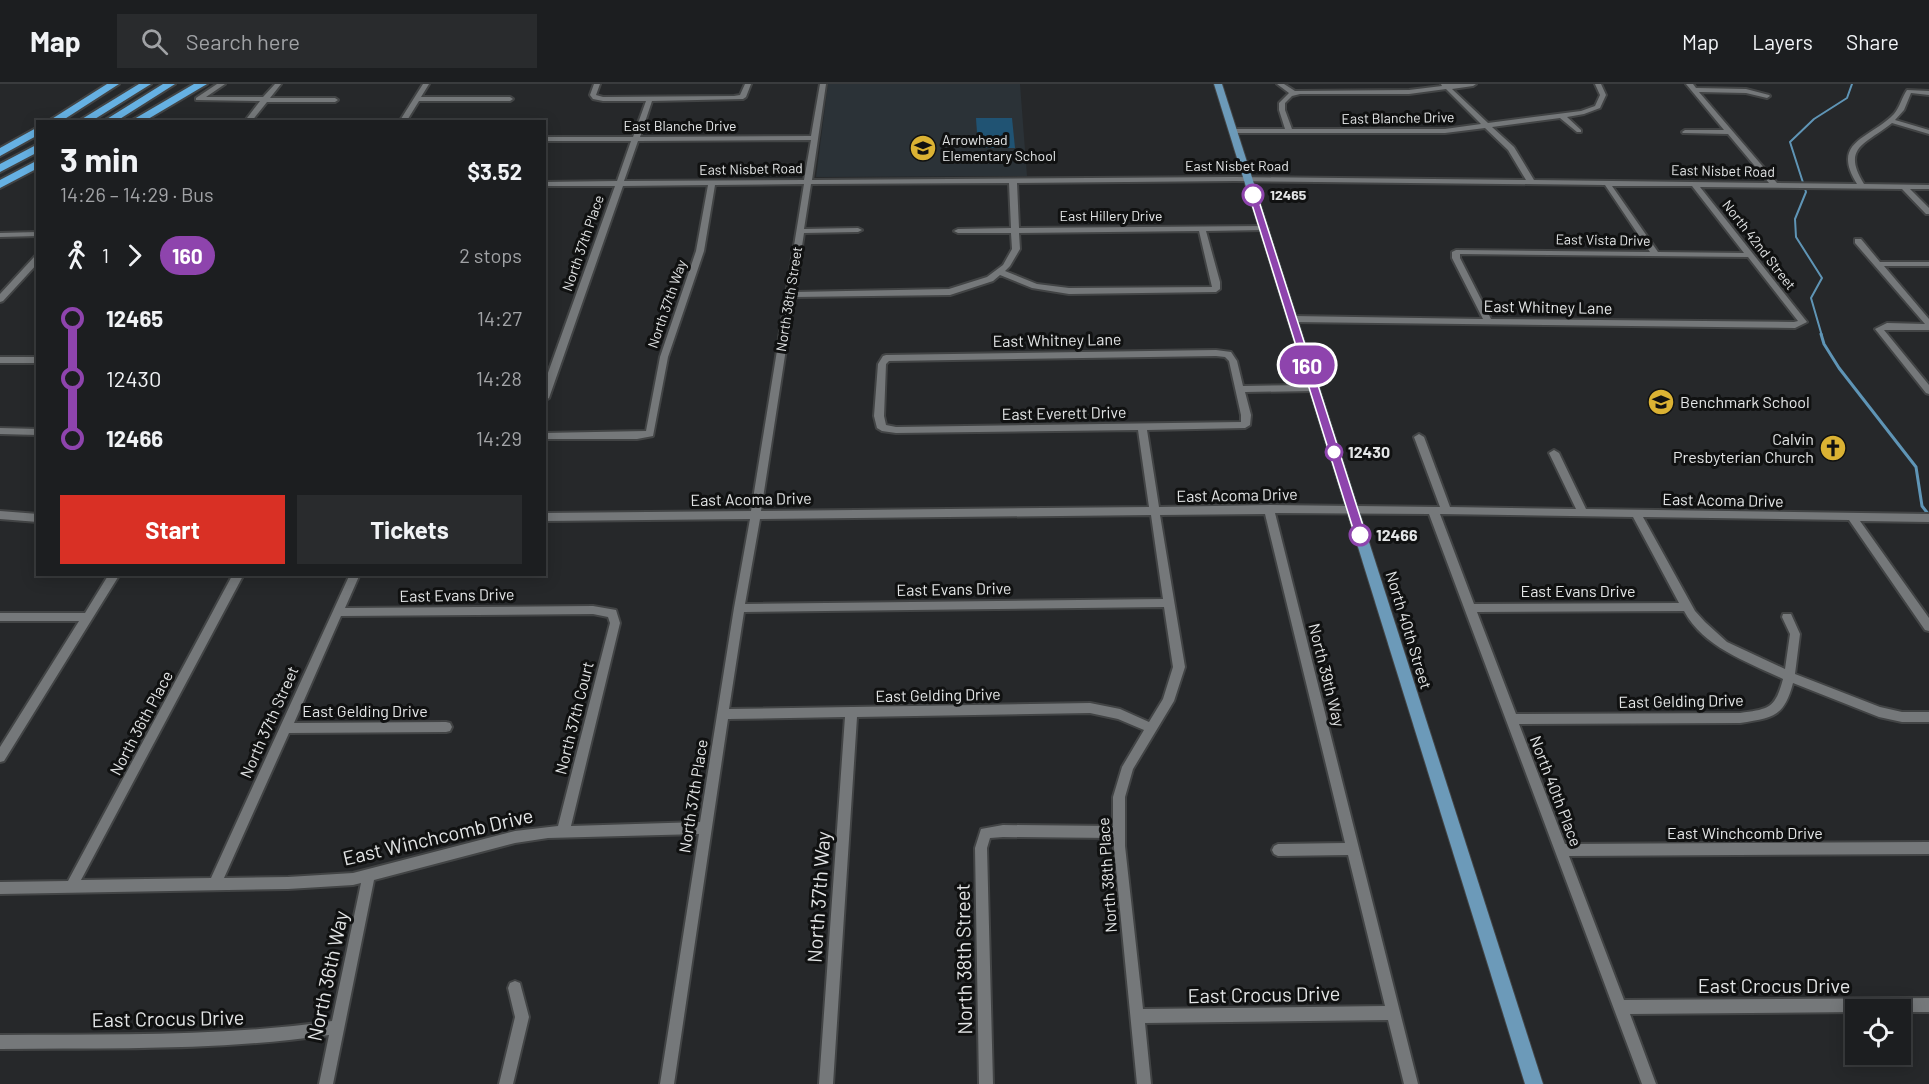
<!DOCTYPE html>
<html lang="en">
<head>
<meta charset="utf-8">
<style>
	body { margin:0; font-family:Barlow,sans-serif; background:#292b2d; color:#f1f3f6; height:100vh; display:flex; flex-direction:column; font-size:22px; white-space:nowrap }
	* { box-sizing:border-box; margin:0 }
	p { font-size:20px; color:#a0a2a5 }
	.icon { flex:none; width:33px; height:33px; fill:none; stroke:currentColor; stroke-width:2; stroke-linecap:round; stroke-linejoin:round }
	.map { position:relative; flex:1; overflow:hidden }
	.sheet { position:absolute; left:36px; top:36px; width:510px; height:456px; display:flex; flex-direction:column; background:#1c1e20; border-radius:0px; box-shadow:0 3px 15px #0003,0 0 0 2px #3a3c3e }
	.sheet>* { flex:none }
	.badge { padding:0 12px; border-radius:20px; font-size:21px; line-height:39px }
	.tools { position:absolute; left:1845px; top:915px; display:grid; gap:12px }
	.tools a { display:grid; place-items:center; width:66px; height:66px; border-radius:0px; background:#1c1e20; box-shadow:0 3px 15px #0003,0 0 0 2px #3a3c3e; font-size:30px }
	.map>.badge { position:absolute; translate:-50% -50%; box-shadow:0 0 0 3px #fff }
	.legs { display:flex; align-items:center; gap:9px; height:66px; padding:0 24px; font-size:20px }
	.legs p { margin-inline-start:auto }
	.overview { display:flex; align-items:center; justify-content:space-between; height:102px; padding:0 24px }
	h1 { font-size:33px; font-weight:700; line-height:45px }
	.button { display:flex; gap:12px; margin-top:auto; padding:12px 24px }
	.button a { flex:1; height:69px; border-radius:0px; background:#d93025; color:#fff; font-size:24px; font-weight:700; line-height:69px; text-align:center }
	.button a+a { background:#292b2d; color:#f1f3f6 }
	ul { padding:0 24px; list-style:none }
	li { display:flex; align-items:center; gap:21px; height:60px; font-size:22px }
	li i { display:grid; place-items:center; width:9px; height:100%; margin:0 8px; background:currentColor }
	li i::after { content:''; width:15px; height:15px; margin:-8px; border:4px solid; border-radius:50%; background:#1c1e20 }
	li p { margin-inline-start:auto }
	li:first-child i { background:linear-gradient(#0000 50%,currentColor 0) }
	li:last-child i { background:linear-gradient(currentColor 50%,#0000 0) }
	header { display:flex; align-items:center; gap:36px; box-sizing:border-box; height:84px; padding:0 30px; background:#1c1e20; border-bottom:2px solid #3a3c3e }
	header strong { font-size:28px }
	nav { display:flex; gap:33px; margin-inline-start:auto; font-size:21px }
	.search { width:420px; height:54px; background:#292b2d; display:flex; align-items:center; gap:15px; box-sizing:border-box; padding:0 21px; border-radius:0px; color:#a0a2a5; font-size:22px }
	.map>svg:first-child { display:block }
</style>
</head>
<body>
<header>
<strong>Map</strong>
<div class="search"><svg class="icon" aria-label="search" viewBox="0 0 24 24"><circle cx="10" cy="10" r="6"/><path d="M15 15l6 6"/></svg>Search here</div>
<nav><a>Map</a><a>Layers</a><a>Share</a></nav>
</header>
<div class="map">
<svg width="1929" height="1000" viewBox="0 0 1929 1000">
	<rect width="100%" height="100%" fill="#26282a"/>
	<path fill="#2b3237" d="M828 0H1020L1027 92 816 93Z"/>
	<path fill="#205373" d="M976 34H1012L1015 64H978Z"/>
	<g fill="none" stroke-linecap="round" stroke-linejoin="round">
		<path stroke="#5f95b6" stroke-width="2" d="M1822 252 1811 214 1822 194 1796 153 1795 135 1806 108 1790 58 1814 35 1847 14 1852 0"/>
		<path stroke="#5f95b6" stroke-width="3" d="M1821 250 1824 260 1839 284 1916 383 1922 422 1929 431"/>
		<defs>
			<path id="minor" d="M217 0H225L206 13H263L275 0H281L270 14H335L338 16 335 18H267L251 38H244L260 17 196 16V14Z
				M423 0H429L421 13H510L513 15 510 17H419L406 38H399Z
				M594 0H600L596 11 603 13 734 12 740 11 745 0H751L746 13 743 15 652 17 640 53 811 52 820 0H826L812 96 1235 93 1526 96 1508 66 1485 44 1445 49H1233L1230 47 1233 45H1285L1279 26V19L1289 9 1277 0H1284L1295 7 1409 6 1442 2 1441 0H1476L1473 2 1452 5 1488 39 1581 27 1595 22 1600 11 1595 0H1601L1606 11 1600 24 1584 30 1567 33 1581 46V48H1577L1560 34 1492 43 1514 63 1534 96 1769 99 1728 50 1683 49 1682 48 1685 46H1724L1686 0H1693L1696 4 1746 5 1769 11 1770 12 1767 14 1746 9 1699 8 1777 99 1857 100C1830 57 1870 55 1894 30 1900 23 1902 13 1907 6L1929 7V11L1911 9 1904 26 1895 36 1929 46V50L1892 39C1866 60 1841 63 1864 100L1929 101V105H1910L1929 124V130H1926L1902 105 1700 103 1807 238 1795 244 1292 238 1288 235 1292 232 1483 235 1452 174V168L1456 166 1650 168 1605 101 1235 97 1017 99 1019 144 1264 142 1268 144 1264 146 1206 147 1220 198V205L1216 208 1069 210 1032 204 1000 191 993 197 950 211 794 213 761 427 1149 423 1138 346 896 349 882 347 877 344 874 332 878 280 883 272 886 271 1216 266 1231 268 1237 277 1243 302 1314 301 1318 304 1314 307 1245 308 1251 331 1250 341 1245 344 1147 346 1159 423 1269 421 1440 423 1414 353 1419 350 1424 353 1450 423 1576 425 1549 369 1554 366 1559 369 1586 425 1929 430V438L1860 437 1929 534V547L1925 546 1849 436 1643 433 1695 527 1705 538 1727 558 1785 585 1790 550 1782 533 1783 530H1791L1800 550 1795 590 1880 623 1902 628H1929V638H1902L1879 633 1793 599C1784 633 1773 634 1740 639L1519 640 1565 760 1929 758V770L1569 772 1624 916 1929 914V928H1900V926H1856V928L1630 930 1656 1000H1642L1429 430 1275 429 1418 1000H1404L1388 936 1145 939 1151 1000H1137L1113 754 1003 753 990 754 987 764 993 1000H979L975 764 981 745 1003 741 1113 742V713L1122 683 1144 646 1118 635 1090 629 857 633 833 1000H819L845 633 728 635 674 1000H660L699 750 548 754 515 759 374 796 333 1000H319L329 951C220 967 110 964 0 965V951C111 950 222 953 332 937L361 799 353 801 288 805 0 810V798L68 797 233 490H244L81 796 211 794 350 490H360L345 524 593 522 616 526 620 539 571 742 700 738 734 524 750 435 544 437V429L751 427 804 100 715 101 704 167 668 273 653 352 637 355H544V349L646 347 660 273 696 167 708 101 623 102 549 314 544 317V300L615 102H544V98L617 97 631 57H544V53H633L646 17H603L593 15 590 11ZM1446 5 1481 40 1445 45H1292L1285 26V19L1292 12 1300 10H1409ZM811 56 804 96 624 97 638 57ZM1009 99 1011 144 958 145 954 147 958 149H1011L1012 165 1003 181 987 193 949 205 795 208 804 149 858 148 862 146 858 144 804 145 811 100ZM1612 102H1692L1744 169 1658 168ZM1199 147 1212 203 1069 204 1037 200 1005 187 1010 182 1020 165 1019 149ZM1460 170 1748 173 1798 237 1794 238 1491 235 1460 174ZM1216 272 1225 273 1229 277 1241 331V338L896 343 886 341 884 332 886 280 889 277ZM1265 430 1345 759 1278 760 1274 762 1272 766 1274 770 1278 772 1348 771 1385 922 1143 925 1125 762V713L1133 685 1174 617 1185 583 1160 431ZM1440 430 1633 433 1679 519 1474 520ZM1151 431 1163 515 745 520 760 435ZM1164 523 1173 583 1163 615 1149 638 1120 625 1090 619 729 625 744 528ZM1684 527C1704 564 1748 578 1783 595 1775 625 1769 625 1740 629L1516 630 1477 528ZM593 530 608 533 610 539 558 742 515 747 353 789 288 793 224 794 289 649 446 648 450 647 452 643 450 639 446 638 294 639 341 532Z
				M38 148V152L0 153V149Z
				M1855 155H1861L1880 178H1929V182H1884L1929 235V246H1884L1929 301V310L1926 309 1875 245 1887 239 1925 240 1855 159Z
				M35 172H38V179L3 217 0 218V210Z
				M0 273H38V279H0Z
				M0 344 38 345V351L0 350Z
				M0 427 38 430V438L0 435Z
				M109 490H120L4 677 0 678V663L79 537H0V529H85Z
				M515 897 520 899 529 933 513 1000H499L515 933 508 904 510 899Z"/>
			<path id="major" d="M1214 0H1222L1543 1000H1525Z"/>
			<path id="highway" d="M107 0H119L60 38H47Z
				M139 0H151L90 38H77Z
				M163 0H175L115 38H102Z
				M194 0H207L143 38H129Z
				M38 43V51L0 72V64Z
				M38 60V68L0 88V80Z
				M38 76V84L0 104V96Z"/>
		</defs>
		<use href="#minor" stroke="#424445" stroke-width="4"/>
		<use href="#major" stroke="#424445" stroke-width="2"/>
		<use href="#highway" stroke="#424445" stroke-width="4"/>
		<use href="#minor" fill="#75787a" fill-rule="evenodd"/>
		<use href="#major" fill="#6c9ab9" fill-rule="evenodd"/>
		<use href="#highway" fill="#66b1e3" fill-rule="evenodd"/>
	</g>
	<path fill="#8e44ad" stroke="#fff" stroke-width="1.5" d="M1253 109 1257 111 1366 451 1364 454 1360 455 1355 451 1249 111Z"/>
	<defs>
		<symbol id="school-disc" viewBox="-11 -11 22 22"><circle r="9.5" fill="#dbb233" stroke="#101111"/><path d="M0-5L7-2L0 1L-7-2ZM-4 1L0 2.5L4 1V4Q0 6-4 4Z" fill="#111"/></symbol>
		<symbol id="church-disc" viewBox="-11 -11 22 22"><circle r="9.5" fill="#dbb233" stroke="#101111"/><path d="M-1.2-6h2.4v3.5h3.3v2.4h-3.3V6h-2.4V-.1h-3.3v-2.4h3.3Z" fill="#111"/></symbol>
	</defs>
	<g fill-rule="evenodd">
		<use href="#school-disc" x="908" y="49" width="30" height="30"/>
		<use href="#school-disc" x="1646" y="303" width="30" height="30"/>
		<use href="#church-disc" x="1818" y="349" width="30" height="30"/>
	</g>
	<g fill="#fff" stroke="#8e44ad" stroke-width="3">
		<circle cx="1253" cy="111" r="10"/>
		<circle cx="1334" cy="368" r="8"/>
		<circle cx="1360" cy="451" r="10"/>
	</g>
	<g text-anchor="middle" stroke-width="6" stroke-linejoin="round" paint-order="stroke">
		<g font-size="14" fill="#e3e5e6" stroke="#101111">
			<text transform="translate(1398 34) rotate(-1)" y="5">East Blanche Drive</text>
			<text x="680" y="47">East Blanche Drive</text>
			<text x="1237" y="87">East Nisbet Road</text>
			<text transform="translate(751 85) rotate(-1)" y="5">East Nisbet Road</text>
			<text transform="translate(1723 87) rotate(1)" y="5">East Nisbet Road</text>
			<text x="1111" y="137">East Hillery Drive</text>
			<text transform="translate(1603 156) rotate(1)" y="5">East Vista Drive</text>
			<text transform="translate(583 159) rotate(-71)" y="5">North 37th Place</text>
			<text transform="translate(1759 161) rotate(52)" y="5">North 42nd Street</text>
			<text transform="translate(789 215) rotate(-81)" y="5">North 38th Street</text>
			<text transform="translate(667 220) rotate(-71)" y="5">North 37th Way</text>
		</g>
		<g font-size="14" fill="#e3e5e6" stroke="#101111" text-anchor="start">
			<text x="942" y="61">Arrowhead<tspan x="942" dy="16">Elementary School</tspan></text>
		</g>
		<g font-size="14" font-weight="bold" fill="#e3e5e6" stroke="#101111" text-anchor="start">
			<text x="1270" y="116">12465</text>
		</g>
		<g font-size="16" fill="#e3e5e6" stroke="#101111">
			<text transform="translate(1548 223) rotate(1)" y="6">East Whitney Lane</text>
			<text transform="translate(1057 256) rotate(-1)" y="6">East Whitney Lane</text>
			<text transform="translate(1064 329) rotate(-1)" y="6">East Everett Drive</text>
			<text transform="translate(1237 411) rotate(-1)" y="6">East Acoma Drive</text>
			<text transform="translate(751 415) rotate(-1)" y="6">East Acoma Drive</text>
			<text transform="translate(1723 416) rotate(1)" y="6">East Acoma Drive</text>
			<text transform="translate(954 505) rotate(-1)" y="6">East Evans Drive</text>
			<text x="1578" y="513">East Evans Drive</text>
			<text transform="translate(457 511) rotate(-1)" y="6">East Evans Drive</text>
			<text transform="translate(1409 546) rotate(73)" y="6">North 40th Street</text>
			<text transform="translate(1327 591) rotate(76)" y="6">North 39th Way</text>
			<text transform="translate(938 611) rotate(-1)" y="6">East Gelding Drive</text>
			<text transform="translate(1681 617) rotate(-1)" y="6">East Gelding Drive</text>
			<text x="365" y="633">East Gelding Drive</text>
			<text transform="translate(574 634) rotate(-76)" y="6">North 37th Court</text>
			<text transform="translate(269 638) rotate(-66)" y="6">North 37th Street</text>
			<text transform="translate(141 639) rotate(-62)" y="6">North 36th Place</text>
			<text transform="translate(1556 707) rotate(69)" y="6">North 40th Place</text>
			<text transform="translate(693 712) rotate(-81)" y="6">North 37th Place</text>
			<text x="1745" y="755">East Winchcomb Drive</text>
			<text transform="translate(1107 791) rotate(-94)" y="6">North 38th Place</text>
		</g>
		<g font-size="16" fill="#e3e5e6" stroke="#101111" text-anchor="start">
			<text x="1680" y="324">Benchmark School</text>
			<text x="1814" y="361" text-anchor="end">Calvin<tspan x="1814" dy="18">Presbyterian Church</tspan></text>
		</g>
		<g font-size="16" font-weight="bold" fill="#e3e5e6" stroke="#101111" text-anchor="start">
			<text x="1348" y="374">12430</text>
			<text x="1376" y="457">12466</text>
		</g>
		<g font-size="20" fill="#e3e5e6" stroke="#101111">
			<text transform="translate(438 753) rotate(-13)" y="7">East Winchcomb Drive</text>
			<text transform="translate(819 813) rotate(-86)" y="7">North 37th Way</text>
			<text transform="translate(964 875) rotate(-91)" y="7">North 38th Street</text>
			<text transform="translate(328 892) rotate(-78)" y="7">North 36th Way</text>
			<text x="1774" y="909">East Crocus Drive</text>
			<text transform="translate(1264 911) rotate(-1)" y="7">East Crocus Drive</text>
			<text transform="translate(168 935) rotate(-1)" y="7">East Crocus Drive</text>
		</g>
	</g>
</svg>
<div class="tools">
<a><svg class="icon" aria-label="locate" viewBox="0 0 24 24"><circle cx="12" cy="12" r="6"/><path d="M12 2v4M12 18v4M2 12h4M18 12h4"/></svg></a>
</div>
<b class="badge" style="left:1307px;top:281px;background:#8e44ad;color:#fff">160</b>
<section class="sheet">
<div class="overview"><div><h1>3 min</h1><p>14:26 – 14:29 · Bus</p></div><b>$3.52</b></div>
<div class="legs"><svg class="icon" aria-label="walk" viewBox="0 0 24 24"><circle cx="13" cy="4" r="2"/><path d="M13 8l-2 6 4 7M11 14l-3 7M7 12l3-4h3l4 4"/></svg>1<svg class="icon" aria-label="forward" viewBox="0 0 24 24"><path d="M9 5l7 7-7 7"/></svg><b class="badge" style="background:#8e44ad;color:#fff">160</b><p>2 stops</p></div>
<ul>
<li><i style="color:#8e44ad"></i><b>12465</b><p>14:27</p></li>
<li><i style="color:#8e44ad"></i><span>12430</span><p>14:28</p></li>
<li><i style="color:#8e44ad"></i><b>12466</b><p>14:29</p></li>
</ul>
<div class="button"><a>Start</a><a>Tickets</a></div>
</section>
</div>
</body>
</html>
